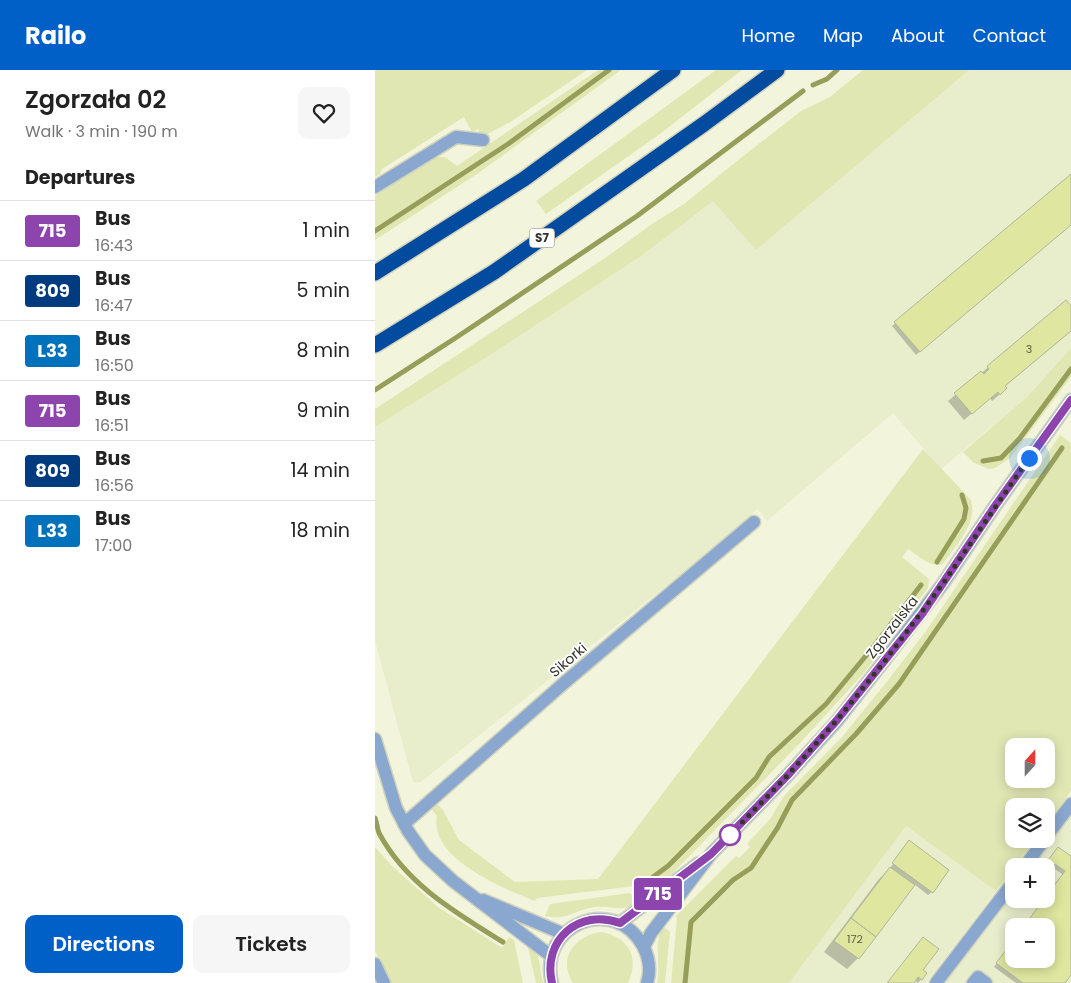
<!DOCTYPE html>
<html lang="en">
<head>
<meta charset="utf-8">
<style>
	body { margin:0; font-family:Poppins,sans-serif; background:#f6f6f6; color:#222; height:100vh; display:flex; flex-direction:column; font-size:19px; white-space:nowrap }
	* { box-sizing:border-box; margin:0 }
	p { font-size:16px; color:#767676 }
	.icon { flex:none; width:28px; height:28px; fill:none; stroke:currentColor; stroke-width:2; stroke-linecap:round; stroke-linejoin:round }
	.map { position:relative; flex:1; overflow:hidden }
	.sheet { display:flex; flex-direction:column; background:#fff; width:375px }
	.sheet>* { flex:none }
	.badge { padding:0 10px; border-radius:4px; font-size:18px; line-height:32px }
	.needle { width:32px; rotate:21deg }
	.tools { position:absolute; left:630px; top:668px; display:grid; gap:10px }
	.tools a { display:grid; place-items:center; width:50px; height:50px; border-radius:10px; background:#fff; box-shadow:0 2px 12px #0003; font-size:25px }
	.you { position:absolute; width:25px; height:25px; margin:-12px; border:4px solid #fff; border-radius:50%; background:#1a73e8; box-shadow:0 0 0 8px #1a73e833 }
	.map>.badge { position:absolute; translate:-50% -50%; box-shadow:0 0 0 2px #fff }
	h2 { padding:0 25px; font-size:19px; line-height:45px }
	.round { display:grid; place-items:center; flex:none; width:52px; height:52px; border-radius:10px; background:#f6f6f6 }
	.overview { display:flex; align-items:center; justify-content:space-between; height:85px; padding:0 25px }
	h1 { font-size:24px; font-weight:600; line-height:38px }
	.cta { display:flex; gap:10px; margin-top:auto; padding:10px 25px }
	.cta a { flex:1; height:58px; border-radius:10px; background:#015fc8; color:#fff; font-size:20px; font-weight:600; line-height:58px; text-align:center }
	.cta a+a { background:#f6f6f6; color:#222 }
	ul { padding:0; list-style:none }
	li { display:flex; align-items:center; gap:15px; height:60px; padding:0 25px; border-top:1px solid #e0e0e0 }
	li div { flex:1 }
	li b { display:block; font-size:19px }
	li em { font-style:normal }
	li .badge { min-width:55px; font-weight:700; text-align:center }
	header { display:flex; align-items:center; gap:30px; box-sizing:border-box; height:70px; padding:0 25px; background:#015fc8; color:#fff }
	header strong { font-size:24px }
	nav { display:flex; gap:28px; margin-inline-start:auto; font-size:18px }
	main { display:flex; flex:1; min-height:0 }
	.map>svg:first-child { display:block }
</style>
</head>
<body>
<header>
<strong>Railo</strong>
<nav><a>Home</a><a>Map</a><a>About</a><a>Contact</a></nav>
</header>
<main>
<section class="sheet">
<div class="overview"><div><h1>Zgorzała 02</h1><p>Walk · 3 min · 190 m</p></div><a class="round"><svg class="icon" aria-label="heart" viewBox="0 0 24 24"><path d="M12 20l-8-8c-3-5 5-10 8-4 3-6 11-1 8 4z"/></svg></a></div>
<h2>Departures</h2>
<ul>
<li><span class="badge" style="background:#8e44ad;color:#fff">715</span><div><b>Bus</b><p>16:43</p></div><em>1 min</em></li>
<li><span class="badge" style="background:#003b80;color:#fff">809</span><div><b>Bus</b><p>16:47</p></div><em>5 min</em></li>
<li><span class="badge" style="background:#0072bc;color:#fff">L33</span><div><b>Bus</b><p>16:50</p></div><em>8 min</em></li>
<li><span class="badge" style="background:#8e44ad;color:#fff">715</span><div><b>Bus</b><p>16:51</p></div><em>9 min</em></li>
<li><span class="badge" style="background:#003b80;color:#fff">809</span><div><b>Bus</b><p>16:56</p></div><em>14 min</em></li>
<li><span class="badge" style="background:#0072bc;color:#fff">L33</span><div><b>Bus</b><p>17:00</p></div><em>18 min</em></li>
</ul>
<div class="cta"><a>Directions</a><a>Tickets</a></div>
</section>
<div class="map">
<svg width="696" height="913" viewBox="0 0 696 913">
	<rect width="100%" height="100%" fill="#f2f5dc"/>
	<path fill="#e8edcc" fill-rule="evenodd" d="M594 0H696V278L653 326 566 399 518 343 392 451 383 439 297 511 46 712H38L0 571V357L112 287 265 187 338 130 381 179Z
		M696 745V913H570L639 821V829H671V796H658ZM639 856H671V889H639Z
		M531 756 621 821 551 913H414Z"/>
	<path fill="#e1e7b3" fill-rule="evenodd" d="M0 0H212L137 51 107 67 103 59 97 62 89 47 7 99 5 104 0 107Z
		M223 0H246L102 104 0 170V126L61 87H70L82 96Z
		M341 0H367L285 64 171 144 161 131Z
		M488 0H594L381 180 338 131 265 187 112 287 0 357V339L233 186 280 152 309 134 367 87 426 41 455 27Z
		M696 278V307L635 388 620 398 614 399 599 393 588 382 653 326Z
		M685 365 696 373V721L671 754V736H639V769H660L621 821 531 756 414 913H296L302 848 301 846 361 786 364 788 375 777 372 774 395 749 409 726 467 667 510 614 551 561ZM639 676H671V709H639Z
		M548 379 596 430C603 454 581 475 568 494 556 499 543 485 533 479L527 487 554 509 553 518 489 603 426 672 293 808 276 823 268 815 162 828 160 831C129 819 53 788 62 746L57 740 62 734 68 740 84 770 140 812 223 809Z
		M0 777 16 795 63 837 127 878 134 867 139 870 148 913H16L0 881Z
		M255 823 264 833C247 843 237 835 219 837 199 840 193 851 170 846L175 834Z
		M288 856 295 862 290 913H282C286 893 278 874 288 856Z
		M227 862C254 868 265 887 253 913H198C182 888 200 865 227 862Z
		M154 876C170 889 162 897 169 913H161L153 878Z"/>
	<path fill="#0003" d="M696 106V154L541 285 517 256Z
		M691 232 696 238V261L629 317 630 318 624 325 617 331 615 328 589 350 573 331Z
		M531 775 557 822 553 825 539 814 483 888 472 899 449 882 504 809 516 797Z
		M680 781 696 788V903L689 913H641L619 897 639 871V889H671V856H649L688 805 676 796 672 800 671 796H669Z
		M547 900 551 904 543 913 539 910 537 913H513Z"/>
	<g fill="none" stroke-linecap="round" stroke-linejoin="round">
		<path stroke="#979e5a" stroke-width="5" d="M438 15 452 9 462 0
			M0 161 133 74 234 0
			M0 320 82 267 262 146 428 21
			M608 391 626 388 645 368 696 299
			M562 492 589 449 591 438 587 425
			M0 748C2 753 2 758 4 763 31 814 81 843 128 872
			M278 807 293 796 381 708 394 687 451 634 499 576 546 515
			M310 913 316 852 358 810 376 798 403 757 417 730 481 664 524 614 687 378"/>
	</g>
	<path fill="#dee69f" stroke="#b3b69e" d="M696 104V155L545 282 519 252Z
		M691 230 696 236V261L630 316 632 318 625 325 623 322 597 344 579 323 606 301 609 304 614 299 612 296Z
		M534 770 574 800 558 823 517 793Z
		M683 777 696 786V905L690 913H648L621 893 639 870V889H671V856H649L669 829H671V826L690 801 680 794 676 798 670 794Z
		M515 797 540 815 501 867 476 848Z
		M476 848 501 867 484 889 459 871Z
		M548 867 564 879 548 900 552 903 547 910 543 907 539 913H512Z"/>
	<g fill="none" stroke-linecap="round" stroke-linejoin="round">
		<defs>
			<path id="minor" d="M0 117 81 67 108 70
				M0 669 21 738 33 761 50 785 78 811 176 886
				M29 754 189 613 379 452
				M671 767 696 734
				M650 796 670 769
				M108 830 189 864
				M245 853 324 793
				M269 877 276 863 336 784 412 706 462 651 509 591 567 515 620 436 696 330
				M0 894 9 913
				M177 913C162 855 239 823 268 876 274 887 276 901 272 913
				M561 913 639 811
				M598 913 603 907 611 913"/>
			<path id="highway" d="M0 203 149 109 298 0
				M0 275 119 202 329 54 402 0"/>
		</defs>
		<use href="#minor" stroke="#d0d2bc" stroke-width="15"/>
		<use href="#highway" stroke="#d0d2bc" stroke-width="18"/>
		<use href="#minor" stroke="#8aa7d0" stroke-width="12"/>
		<use href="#highway" stroke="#034b9f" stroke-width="15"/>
	</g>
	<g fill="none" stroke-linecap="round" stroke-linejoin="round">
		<defs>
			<path id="line" d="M177 913C167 870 204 838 245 853L336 784 412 706 462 650 547 544 620 436 696 330"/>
		</defs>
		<use href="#line" stroke="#fff" stroke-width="11"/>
		<use href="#line" stroke="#8e44ad" stroke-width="8"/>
		<path stroke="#33352b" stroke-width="5" stroke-dasharray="0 9" d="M355 765 412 706 462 650 509 592 567 515 654 388"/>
	</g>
	<circle fill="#fff" stroke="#8e44ad" stroke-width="2.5" cx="355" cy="765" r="10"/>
	<g text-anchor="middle" stroke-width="4" stroke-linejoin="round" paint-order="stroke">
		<g font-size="11" fill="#5e6148">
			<text x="654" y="283">3</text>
			<text x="480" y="873">172</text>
		</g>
		<rect fill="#fff" stroke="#70726b" stroke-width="1" x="154.5" y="158.5" width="25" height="19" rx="4"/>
		<g font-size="12" font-weight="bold" fill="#33352b">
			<text x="167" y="172">S7</text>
		</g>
		<g font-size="14" fill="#33352b" stroke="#fff">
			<text transform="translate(517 557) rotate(-52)" y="5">Zgorzalska</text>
			<text transform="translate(193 590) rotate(-41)" y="5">Sikorki</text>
		</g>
	</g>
</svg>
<div class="tools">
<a><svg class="needle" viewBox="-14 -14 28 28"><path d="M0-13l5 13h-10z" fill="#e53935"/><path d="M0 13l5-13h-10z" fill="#767676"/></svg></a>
<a><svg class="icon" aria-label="layers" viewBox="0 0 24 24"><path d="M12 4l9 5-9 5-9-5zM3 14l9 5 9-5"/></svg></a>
<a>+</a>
<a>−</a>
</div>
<div class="you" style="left:654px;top:388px"></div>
<b class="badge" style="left:283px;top:824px;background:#8e44ad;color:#fff">715</b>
</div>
</main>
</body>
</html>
